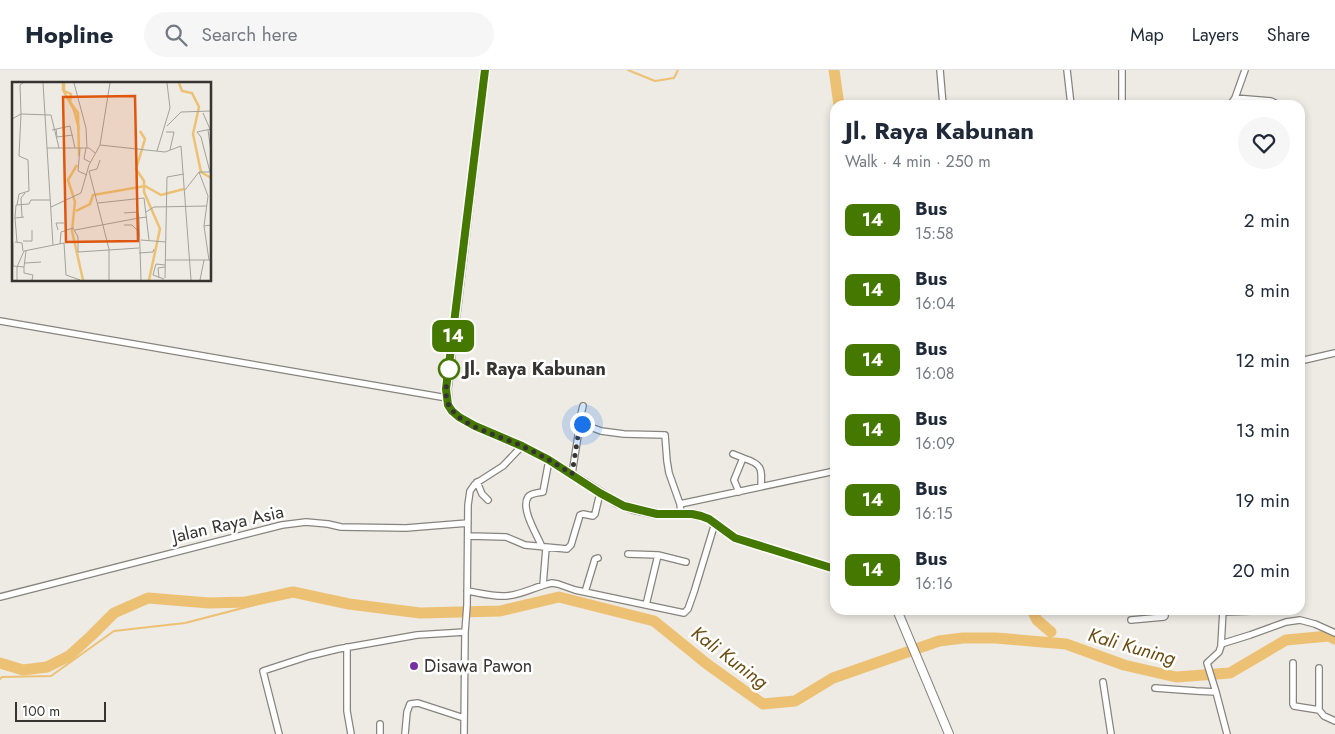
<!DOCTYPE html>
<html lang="en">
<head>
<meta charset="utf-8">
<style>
	body { margin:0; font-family:Jost,sans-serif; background:#f6f6f7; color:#1f2937; height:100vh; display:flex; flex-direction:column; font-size:19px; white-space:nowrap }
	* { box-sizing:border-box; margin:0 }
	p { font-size:16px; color:#747a83 }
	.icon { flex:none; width:28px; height:28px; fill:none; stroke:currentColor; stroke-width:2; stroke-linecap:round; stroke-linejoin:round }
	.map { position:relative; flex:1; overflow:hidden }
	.details { position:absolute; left:830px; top:30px; width:475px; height:515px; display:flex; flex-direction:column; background:#fff; border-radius:15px; box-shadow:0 2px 8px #0003 }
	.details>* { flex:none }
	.badge { padding:0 10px; border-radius:8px; font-size:18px; line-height:32px }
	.scale { position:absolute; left:15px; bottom:12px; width:91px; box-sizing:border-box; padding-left:5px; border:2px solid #353431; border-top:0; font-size:14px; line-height:18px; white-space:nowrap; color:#353431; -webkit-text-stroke:4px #fff; paint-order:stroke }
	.you { position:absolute; width:25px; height:25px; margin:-12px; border:4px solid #fff; border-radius:50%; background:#1a73e8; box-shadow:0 0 0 8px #1a73e833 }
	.map>.badge { position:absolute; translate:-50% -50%; box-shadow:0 0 0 2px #fff }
	.round { display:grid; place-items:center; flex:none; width:52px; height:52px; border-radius:26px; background:#f6f6f7 }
	.overview { display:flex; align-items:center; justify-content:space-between; height:85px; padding:0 15px }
	h1 { font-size:24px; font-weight:700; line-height:38px }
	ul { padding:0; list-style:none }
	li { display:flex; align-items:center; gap:15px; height:70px; padding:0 15px }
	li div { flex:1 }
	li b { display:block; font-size:19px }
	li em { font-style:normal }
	li .badge { min-width:55px; font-weight:700; text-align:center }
	header { display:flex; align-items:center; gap:30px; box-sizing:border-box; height:70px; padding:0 25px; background:#fff; border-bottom:1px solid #e0e1e3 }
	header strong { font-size:24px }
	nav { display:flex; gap:28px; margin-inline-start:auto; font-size:18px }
	.search { width:350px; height:45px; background:#f6f6f7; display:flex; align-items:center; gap:12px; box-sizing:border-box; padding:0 18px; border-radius:28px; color:#747a83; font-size:19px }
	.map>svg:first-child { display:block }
</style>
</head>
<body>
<header>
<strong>Hopline</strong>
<div class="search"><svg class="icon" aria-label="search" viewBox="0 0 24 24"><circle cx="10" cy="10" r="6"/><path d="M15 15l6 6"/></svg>Search here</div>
<nav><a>Map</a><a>Layers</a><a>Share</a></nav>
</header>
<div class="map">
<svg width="1335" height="664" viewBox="0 0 1335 664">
	<rect width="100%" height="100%" fill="#eeeae4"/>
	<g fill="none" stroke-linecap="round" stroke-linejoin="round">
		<path stroke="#edc173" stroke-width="2" d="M628 0 655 11 674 8 678 0
			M0 609 2 607 51 606 114 561 185 553 293 525 298 526"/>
		<path stroke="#edc173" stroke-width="11" d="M834 0 839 35
			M1032 540 1037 550 1051 562
			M0 593 23 600 47 597 69 586 91 566 114 543 148 528 209 533 246 532 293 522 349 534 420 543 500 541 559 527 654 551 707 594 763 634 795 631 833 608 939 571 963 568H996L1066 574 1124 595 1176 607 1230 603 1286 570 1329 566 1335 569"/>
		<defs>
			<path id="street" d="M940 0 943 35
				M1067 0 1071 35
				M1122 0V35
				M1235 28 1271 31 1279 35
				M1230 35 1235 28 1245 0
				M0 251 447 328
				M1300 291 1335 283
				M583 336 579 352 580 353 601 361 624 364 665 365 667 391 669 403 680 434
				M733 384 743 388 734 410 739 422
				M743 388C762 394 762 398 761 416
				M572 404 580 353
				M477 412 482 424 488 430
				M681 444 680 434 835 401
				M468 466 506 467 525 475 567 479 571 475 580 445 583 444 593 446 595 444 600 423
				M542 477C538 466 520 439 528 427 531 423 538 423 543 422L549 390
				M628 484 658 485
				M543 515 546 478
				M467 521C480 523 493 527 506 526 522 525 536 516 552 513L558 514 575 520 684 543 688 539 694 522 715 453
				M585 522 595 489 598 488
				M0 527 282 455 306 452 328 454 341 457 406 458 468 453
				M646 535 658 485 686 492
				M1223 540 1221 576 1219 582 1207 593 1216 622 1227 664
				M1223 542 1252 541 1254 540
				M1131 550 1164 547 1165 546V540
				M1221 574 1250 565 1286 552 1300 550 1315 554 1335 563
				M347 577V641L351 664
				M1293 593V634L1294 636 1319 640
				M1319 598V640L1324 646 1335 651
				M1103 612 1111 664
				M1155 618 1196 621 1216 622
				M279 664 263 601 309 586 338 579 417 565 465 562
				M380 664V654
				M405 664 407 642 410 634 418 633 464 648
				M464 664 465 562 467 535 468 435 470 421 475 414 503 396 522 376"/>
			<path id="secondary" d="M485 0 447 319 448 335 452 341 459 347 475 356 522 376 549 390 617 433 633 439 657 444H692L701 446 709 449 735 468 835 499
				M897 540 949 664"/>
		</defs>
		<use href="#street" stroke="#87847f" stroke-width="8"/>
		<use href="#secondary" stroke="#87847f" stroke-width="10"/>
		<use href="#street" stroke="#fff" stroke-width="5.5"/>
		<use href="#secondary" stroke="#fff" stroke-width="8"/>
	</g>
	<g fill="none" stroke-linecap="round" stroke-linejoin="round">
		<defs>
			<path id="line" d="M485 0 446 319 448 335 452 341 459 347 475 356 522 376 549 390 600 423 624 436 657 444H692L701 446 709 449 735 468 835 499"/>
		</defs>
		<use href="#line" stroke="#fff" stroke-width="11"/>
		<use href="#line" stroke="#447800" stroke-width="8"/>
		<path stroke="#353431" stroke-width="5" stroke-dasharray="0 9" d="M449 299C447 310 443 327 450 337 461 357 504 367 524 377 541 385 556 394 572 404L580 353 582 354"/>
	</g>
	<circle fill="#fff" stroke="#447800" stroke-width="2.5" cx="449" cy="299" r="10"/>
	<circle fill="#7730a3" stroke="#fff" stroke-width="2" cx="414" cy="596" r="5"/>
	<g text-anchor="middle" stroke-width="5" stroke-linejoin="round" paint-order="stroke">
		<g font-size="18" font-weight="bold" fill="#353431" stroke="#fff" text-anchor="start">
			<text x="464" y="305">Jl. Raya Kabunan</text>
		</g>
		<g font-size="18" fill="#353431" stroke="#fff">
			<text transform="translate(228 454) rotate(-13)" y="6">Jalan Raya Asia</text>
		</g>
		<g font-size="18" fill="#353431" stroke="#fff" text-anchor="start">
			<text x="424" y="602">Disawa Pawon</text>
		</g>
		<g font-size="19" font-style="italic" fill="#694c0f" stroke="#fff">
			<text transform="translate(1132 576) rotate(16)" y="7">Kali Kuning</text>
			<text transform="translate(730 587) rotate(37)" y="7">Kali Kuning</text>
		</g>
	</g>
	<g transform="translate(12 12)">
		<rect width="199" height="199" fill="#eeeae4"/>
		<path fill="none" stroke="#edc173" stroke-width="2.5" d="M51 1V8L62 28 67 47M52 1V9L59 12 58 20 66 31 67 74M167 1 170 9 180 11 187 25 181 52 189 90 199 96M128 49 133 57 124 87 132 99V110L148 147 137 198M65 83 56 98 63 120 60 149 71 198M64 129 78 122 81 113 133 104 149 113 172 107"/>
		<path fill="none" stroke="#a4a19c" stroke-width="1" d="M11 1 8 3 9 32 39 33 47 66M31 1 41 163M62 1 74 46 75 66M191 31 198 47M0 37 9 32 7 74 16 78 17 109 7 112 5 123M155 44 169 30 199 29M44 47 45 55 61 53M40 48 58 44 63 66M196 48 199 70M154 50H162L158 68M88 63 98 1M35 66H77L83 71M68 66 66 89 75 93M74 66 72 77 78 80M145 69 158 26 155 1M77 89 97 167V198M77 89 85 87 88 78M187 90 196 114 192 144 199 143M198 90 189 55 185 50 199 47M173 108 187 90H198M86 121 132 116 137 158M39 125 69 111 77 83 88 63 153 70 169 64 179 198M134 130 142 125 195 124M112 131 126 130 127 136 135 135M10 135 9 116 13 111M3 136 4 123 17 122 19 118H38M112 143H120L127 150M192 144 197 178M46 148 44 141H52M63 148 127 136 129 198M129 158 154 160M11 159H20V148M1 160V184L12 185 14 169M3 160 10 161 11 169M5 160 3 136 12 135M48 162 49 150 61 146 66 155V170L127 166M127 171 141 170 142 167M154 178H199M13 181 29 180M12 185V191L21 193 20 198M147 196 146 186 153 185M153 196 155 95 172 92M152 197 141 193 144 182 153 183M5 198V185L12 169 52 161 54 193 68 198M188 198 192 178"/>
		<path fill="#df570e" fill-opacity="0.15" stroke="#df570e" stroke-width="2.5" d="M123 14 126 159 54 160 51 15Z"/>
		<rect width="199" height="199" fill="none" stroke="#353431" stroke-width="2.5"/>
	</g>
</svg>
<div class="scale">100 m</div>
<div class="you" style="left:582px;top:354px"></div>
<b class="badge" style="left:453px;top:266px;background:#447800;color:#fff">14</b>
<section class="details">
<div class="overview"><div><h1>Jl. Raya Kabunan</h1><p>Walk · 4 min · 250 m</p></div><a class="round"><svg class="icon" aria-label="heart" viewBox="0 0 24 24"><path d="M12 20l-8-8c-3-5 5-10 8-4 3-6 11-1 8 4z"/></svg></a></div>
<ul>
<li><span class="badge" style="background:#447800;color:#fff">14</span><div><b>Bus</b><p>15:58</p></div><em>2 min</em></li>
<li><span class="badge" style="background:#447800;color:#fff">14</span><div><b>Bus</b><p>16:04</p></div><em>8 min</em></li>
<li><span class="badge" style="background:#447800;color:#fff">14</span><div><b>Bus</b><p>16:08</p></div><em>12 min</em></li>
<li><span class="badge" style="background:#447800;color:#fff">14</span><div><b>Bus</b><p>16:09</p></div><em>13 min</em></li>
<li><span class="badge" style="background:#447800;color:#fff">14</span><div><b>Bus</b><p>16:15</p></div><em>19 min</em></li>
<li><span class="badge" style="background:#447800;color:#fff">14</span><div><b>Bus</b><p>16:16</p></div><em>20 min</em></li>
</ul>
</section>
</div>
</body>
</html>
